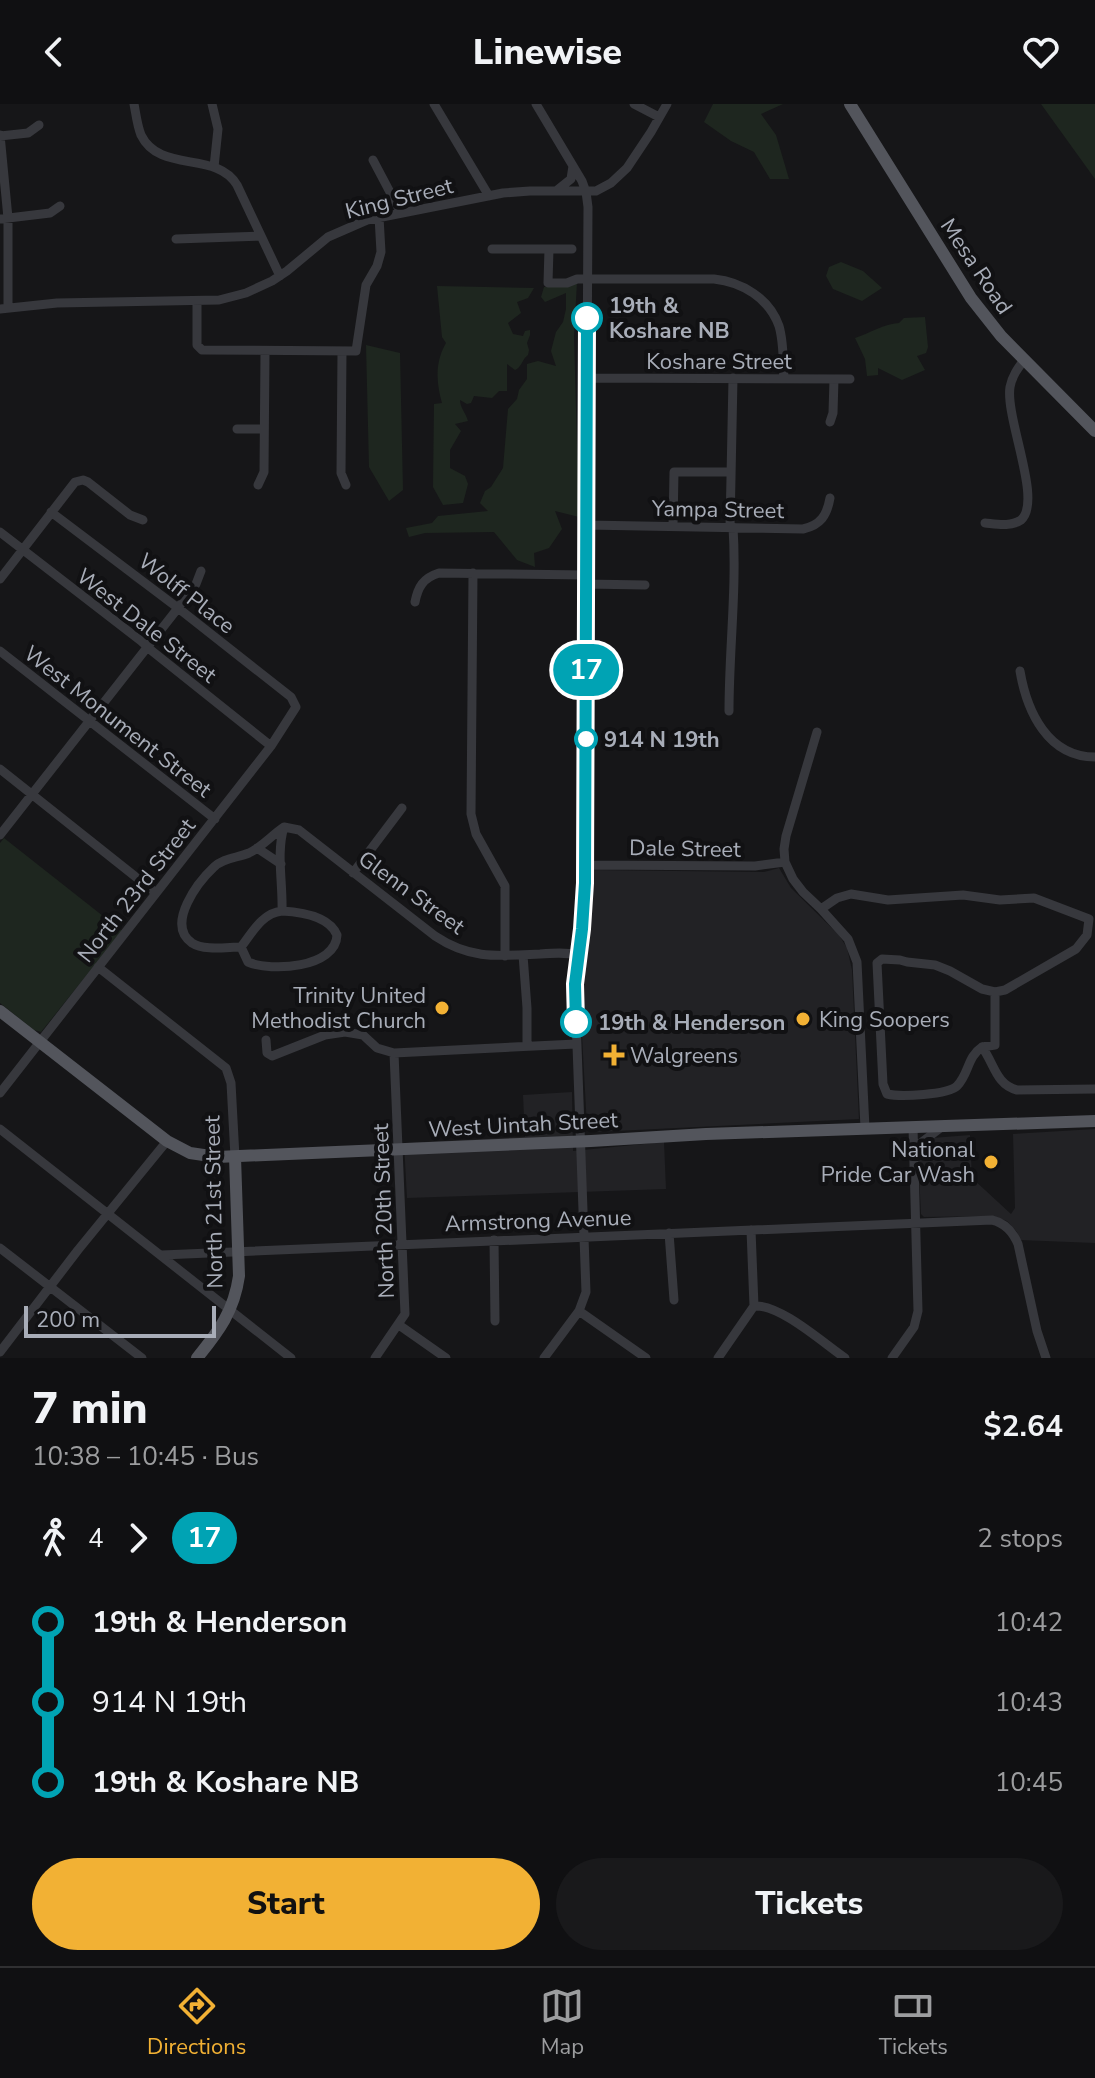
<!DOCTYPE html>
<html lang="en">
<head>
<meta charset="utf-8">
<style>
	body { margin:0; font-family:"Nunito Sans",sans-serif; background:#19191b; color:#f1f3f6; height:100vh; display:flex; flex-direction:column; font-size:30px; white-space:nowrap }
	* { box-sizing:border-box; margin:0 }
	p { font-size:26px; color:#9c9d9f }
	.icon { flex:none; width:44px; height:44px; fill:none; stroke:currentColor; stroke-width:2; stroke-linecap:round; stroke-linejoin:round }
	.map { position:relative; height:1254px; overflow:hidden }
	.details { display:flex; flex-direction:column; background:#101012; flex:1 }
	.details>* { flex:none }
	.badge { padding:0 16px; border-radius:26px; font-size:28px; line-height:52px }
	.scale { position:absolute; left:24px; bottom:20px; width:192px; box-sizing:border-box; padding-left:8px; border:4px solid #a8adb8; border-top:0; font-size:22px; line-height:28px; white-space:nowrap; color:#a8adb8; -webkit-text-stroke:6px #111113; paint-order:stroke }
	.map>.badge { position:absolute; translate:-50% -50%; box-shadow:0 0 0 4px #fff }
	.legs { display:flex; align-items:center; gap:12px; height:88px; padding:0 32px; font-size:26px }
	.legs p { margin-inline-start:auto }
	.head { display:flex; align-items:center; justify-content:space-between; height:136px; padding:0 32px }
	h1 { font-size:44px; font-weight:800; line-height:60px }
	.action { display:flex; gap:16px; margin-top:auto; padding:16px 32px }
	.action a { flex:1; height:92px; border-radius:48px; background:#f2b134; color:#111; font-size:32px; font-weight:800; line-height:92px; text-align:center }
	.action a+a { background:#19191b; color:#f1f3f6 }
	ul { padding:0 32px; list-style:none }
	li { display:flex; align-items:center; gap:28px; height:80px; font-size:30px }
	li i { display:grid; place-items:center; width:12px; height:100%; margin:0 10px; background:currentColor }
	li i::after { content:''; width:20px; height:20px; margin:-10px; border:6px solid; border-radius:50%; background:#101012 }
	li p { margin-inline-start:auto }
	li:first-child i { background:linear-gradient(#0000 50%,currentColor 0) }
	li:last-child i { background:linear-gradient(currentColor 50%,#0000 0) }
	header { display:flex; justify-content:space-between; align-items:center; height:104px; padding:0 32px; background:#101012; font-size:36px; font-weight:800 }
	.tabs { display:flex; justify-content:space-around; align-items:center; height:112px; border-top:2px solid #303032; background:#101012; font-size:22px; color:#9c9d9f }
	.tabs a { display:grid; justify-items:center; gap:4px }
	.tabs .active { color:#f2b134 }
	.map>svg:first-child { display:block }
</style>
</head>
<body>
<header><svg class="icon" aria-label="back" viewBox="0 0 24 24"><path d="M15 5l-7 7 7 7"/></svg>Linewise<svg class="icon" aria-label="heart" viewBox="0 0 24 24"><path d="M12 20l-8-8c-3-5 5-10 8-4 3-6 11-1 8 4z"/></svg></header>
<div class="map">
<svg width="1095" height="1254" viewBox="0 0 1095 1254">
	<rect width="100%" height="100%" fill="#161618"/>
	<path fill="#222225" d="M779 764 791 784 839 831 847 844 852 866 859 1015 595 1028 589 1026 587 1023 579 876 584 855 590 766 764 768Z
		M572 988 573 1047 664 1038 666 1085 407 1094 404 1039 525 1033 523 991Z
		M1095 1025V1139L1020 1136 1017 1128 1007 1117 993 1112 924 1113 921 1110 918 1049 920 1043 932 1034 970 1031 972 1074 1011 1110 1015 1104 1013 1030Z"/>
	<path fill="#1e261f" d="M713 0H783L761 10 776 31 789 75H770L754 48 731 37 704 18Z
		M1041 0H1095V75Z
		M841 158 863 167 882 184 862 197 833 185 826 172 829 163Z
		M577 178 574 232 579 413 555 407 562 425 549 444 534 449 535 463 517 456 494 428 425 429 409 433 406 424 432 419 438 412 488 407 480 399 485 387 491 383 503 364 508 305 517 295 519 286 527 275V260L538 257 556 262 551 247 556 228 563 218 566 205V189L545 198 541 193 544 183 566 182Z
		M437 182 534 184 528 194 517 198 521 209 508 219 513 230 523 232 525 227 530 226V231L527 239 529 246 528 251C522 255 522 263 515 266L507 260V287H499L492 294 474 292 471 299 467 300 460 296C460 304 466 309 468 317L455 320 461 327 450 346V364L465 372 468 380 463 399 443 401 433 383 434 300 442 299C436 278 435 258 446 239L442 233Z
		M925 213 928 243 926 249 917 252 925 266 902 276 878 264V271L867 272 865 255 855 234C870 229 884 220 899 219L904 214Z
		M366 241 400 249 403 386 389 397 369 363Z
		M4 734 122 827 41 928 34 926 0 899V739Z"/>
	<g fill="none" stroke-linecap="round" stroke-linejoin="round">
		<path stroke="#37383d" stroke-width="9" d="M134 0C136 10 137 21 141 31 160 70 216 46 237 81L280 172
			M212 0 218 25 214 63
			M434 0 489 92
			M536 0 582 77 586 88 588 103 584 791 575 887 586 1188 579 1207 544 1254
			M634 0 659 13
			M0 31 8 114V204
			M0 32 28 29 39 21
			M373 56 401 109
			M556 87 571 75 573 62
			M0 115 50 109 60 102
			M176 135 261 132
			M492 145H572
			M549 145 548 179H567L577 175H714C742 178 769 194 779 222 784 239 783 258 784 275
			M197 197V241L202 246 356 247 366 181 377 162 381 148 379 113
			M0 205 57 199 219 196 246 189 272 177 287 167 328 133 367 116 503 89 530 87H596L611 79 627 64 651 28 667 0
			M342 247 341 369 346 381
			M587 274 850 275
			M830 318 833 309 834 275
			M237 325H264
			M258 381 264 368 265 248
			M985 419C996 420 1011 423 1021 416 1043 397 1005 314 1010 283 1012 272 1018 264 1024 256
			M587 421 803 425C821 421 827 411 830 394
			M673 422 674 368H731
			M730 423 733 274
			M0 428 141 537 152 547 271 642
			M473 469 471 710 476 730 505 782V852
			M0 475 75 378 83 376 88 378 130 411 143 416
			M586 480 645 481
			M415 498C418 483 423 474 439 469L587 471
			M0 547 215 715
			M1020 567C1027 608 1048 653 1095 653
			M729 607C729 546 737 484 733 423
			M817 628 786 732 784 745 785 758 793 775 803 788 821 805 848 835 857 858 865 1024
			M0 665 156 789
			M284 723C276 749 283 779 282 807 262 809 252 829 241 843 227 843 204 847 192 839 165 820 199 777 214 763 223 754 237 754 249 749 262 743 272 731 284 723Z
			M284 723 299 726 435 832C471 856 499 852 540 850 553 849 566 848 578 851
			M0 731 178 504 196 480 201 467
			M257 744 281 760
			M585 761 755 762 785 758
			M353 769 402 704
			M821 805 837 794 851 790 888 796 963 791 1000 796 1034 794 1089 815 1087 831 1076 845 1005 886 995 888 982 885 950 867 935 861 907 858 900 856 882 855 877 859
			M241 843 248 858C271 868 336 864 337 831 329 812 300 808 282 807
			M523 851 527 904V942
			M877 859 883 980 887 990C900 993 948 991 957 982 969 970 967 953 982 943 994 959 996 981 1017 986L1095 985
			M98 863 226 964 231 979 235 1053
			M266 936 267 949 272 952 325 931 345 928 363 931 377 944 394 949 576 940
			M982 943 995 941V888
			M0 989 271 642 296 603 291 593 178 504 51 408
			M0 1025 291 1254
			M914 1044 943 1022
			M669 1129 674 1196
			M494 1136 495 1217
			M0 1144 142 1254
			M162 1151 992 1116C1005 1119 1013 1128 1018 1140L1037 1227 1046 1254
			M754 1202C780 1200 823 1239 845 1254
			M579 1207 646 1254
			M399 1221 446 1254
			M0 1248 78 1146 167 1037
			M375 1254 405 1210 394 949
			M718 1254 754 1202 751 1126
			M892 1254 914 1223 918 1207 913 1023"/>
		<path stroke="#53555c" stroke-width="12" d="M850 0 971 194 1001 232 1095 327
			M0 907 167 1037 190 1049 217 1053 591 1037 706 1030 1095 1017
			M197 1254C219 1227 234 1207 239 1172L235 1053"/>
	</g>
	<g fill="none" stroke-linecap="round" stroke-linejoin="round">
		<defs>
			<path id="line-1" d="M576 918 575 880 582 825 585 779 587 214"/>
		</defs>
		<use href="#line-1" stroke="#fff" stroke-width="18"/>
		<use href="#line-1" stroke="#00a3b4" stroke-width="12"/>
	</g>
	<g fill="#fff" stroke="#00a3b4" stroke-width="4">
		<circle cx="587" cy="214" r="14"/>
		<circle cx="586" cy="635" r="10"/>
		<circle cx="576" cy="918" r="14"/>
	</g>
	<g fill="#f2b134" stroke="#111113" stroke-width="3">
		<circle cx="442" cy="904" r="8"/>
		<circle cx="803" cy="915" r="8"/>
		<path d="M610 939h8v8h8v8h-8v8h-8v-8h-8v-8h8z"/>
		<circle cx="991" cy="1058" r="8"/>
	</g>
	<g text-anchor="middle" stroke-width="8" stroke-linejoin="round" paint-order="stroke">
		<g font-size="22" fill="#a8adb8" stroke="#111113">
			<text transform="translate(399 94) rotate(-14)" y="8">King Street</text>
			<text transform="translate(977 162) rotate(56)" y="8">Mesa Road</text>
			<text x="719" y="265">Koshare Street</text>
			<text transform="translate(718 405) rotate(1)" y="8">Yampa Street</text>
			<text transform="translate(187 489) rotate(38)" y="8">Wolff Place</text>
			<text transform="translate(147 521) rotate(38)" y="8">West Dale Street</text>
			<text transform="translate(118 617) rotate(38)" y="8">West Monument Street</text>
			<text transform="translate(685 744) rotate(1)" y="8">Dale Street</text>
			<text transform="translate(136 786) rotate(-52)" y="8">North 23rd Street</text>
			<text transform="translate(412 788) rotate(36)" y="8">Glenn Street</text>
			<text transform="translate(523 1020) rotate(-3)" y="8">West Uintah Street</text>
			<text transform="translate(213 1098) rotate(-91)" y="8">North 21st Street</text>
			<text transform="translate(383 1107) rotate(-92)" y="8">North 20th Street</text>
			<text transform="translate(538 1116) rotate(-2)" y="8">Armstrong Avenue</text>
		</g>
		<g font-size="22" font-weight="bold" fill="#a8adb8" stroke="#111113" text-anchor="start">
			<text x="609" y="209">19th &amp;<tspan x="609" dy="25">Koshare NB</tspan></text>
			<text x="604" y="643">914 N 19th</text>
			<text x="598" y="926">19th &amp; Henderson</text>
		</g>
		<g font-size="22" fill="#a8adb8" stroke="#111113" text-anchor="end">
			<text x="426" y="899">Trinity United<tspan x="426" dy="25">Methodist Church</tspan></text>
			<text x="819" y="923" text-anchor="start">King Soopers</text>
			<text x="630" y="959" text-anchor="start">Walgreens</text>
			<text x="975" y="1053">National<tspan x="975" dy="25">Pride Car Wash</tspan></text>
		</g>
	</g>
</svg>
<div class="scale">200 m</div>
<b class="badge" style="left:586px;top:566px;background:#00a3b4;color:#fff">17</b>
</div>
<section class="details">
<div class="head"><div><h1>7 min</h1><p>10:38 – 10:45 · Bus</p></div><b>$2.64</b></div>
<div class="legs"><svg class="icon" aria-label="walk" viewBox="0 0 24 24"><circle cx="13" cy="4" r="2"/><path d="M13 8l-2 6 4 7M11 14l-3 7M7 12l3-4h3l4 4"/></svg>4<svg class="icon" aria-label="forward" viewBox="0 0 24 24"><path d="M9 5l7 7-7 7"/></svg><b class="badge" style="background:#00a3b4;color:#fff">17</b><p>2 stops</p></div>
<ul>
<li><i style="color:#00a3b4"></i><b>19th &amp; Henderson</b><p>10:42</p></li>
<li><i style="color:#00a3b4"></i><span>914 N 19th</span><p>10:43</p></li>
<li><i style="color:#00a3b4"></i><b>19th &amp; Koshare NB</b><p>10:45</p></li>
</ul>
<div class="action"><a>Start</a><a>Tickets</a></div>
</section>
<nav class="tabs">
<a class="active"><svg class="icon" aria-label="directions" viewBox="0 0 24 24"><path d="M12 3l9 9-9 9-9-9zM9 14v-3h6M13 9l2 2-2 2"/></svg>Directions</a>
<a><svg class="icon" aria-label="map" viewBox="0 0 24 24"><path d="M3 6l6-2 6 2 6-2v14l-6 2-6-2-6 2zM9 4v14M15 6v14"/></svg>Map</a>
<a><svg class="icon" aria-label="tickets" viewBox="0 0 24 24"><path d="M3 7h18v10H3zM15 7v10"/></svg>Tickets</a>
</nav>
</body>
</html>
